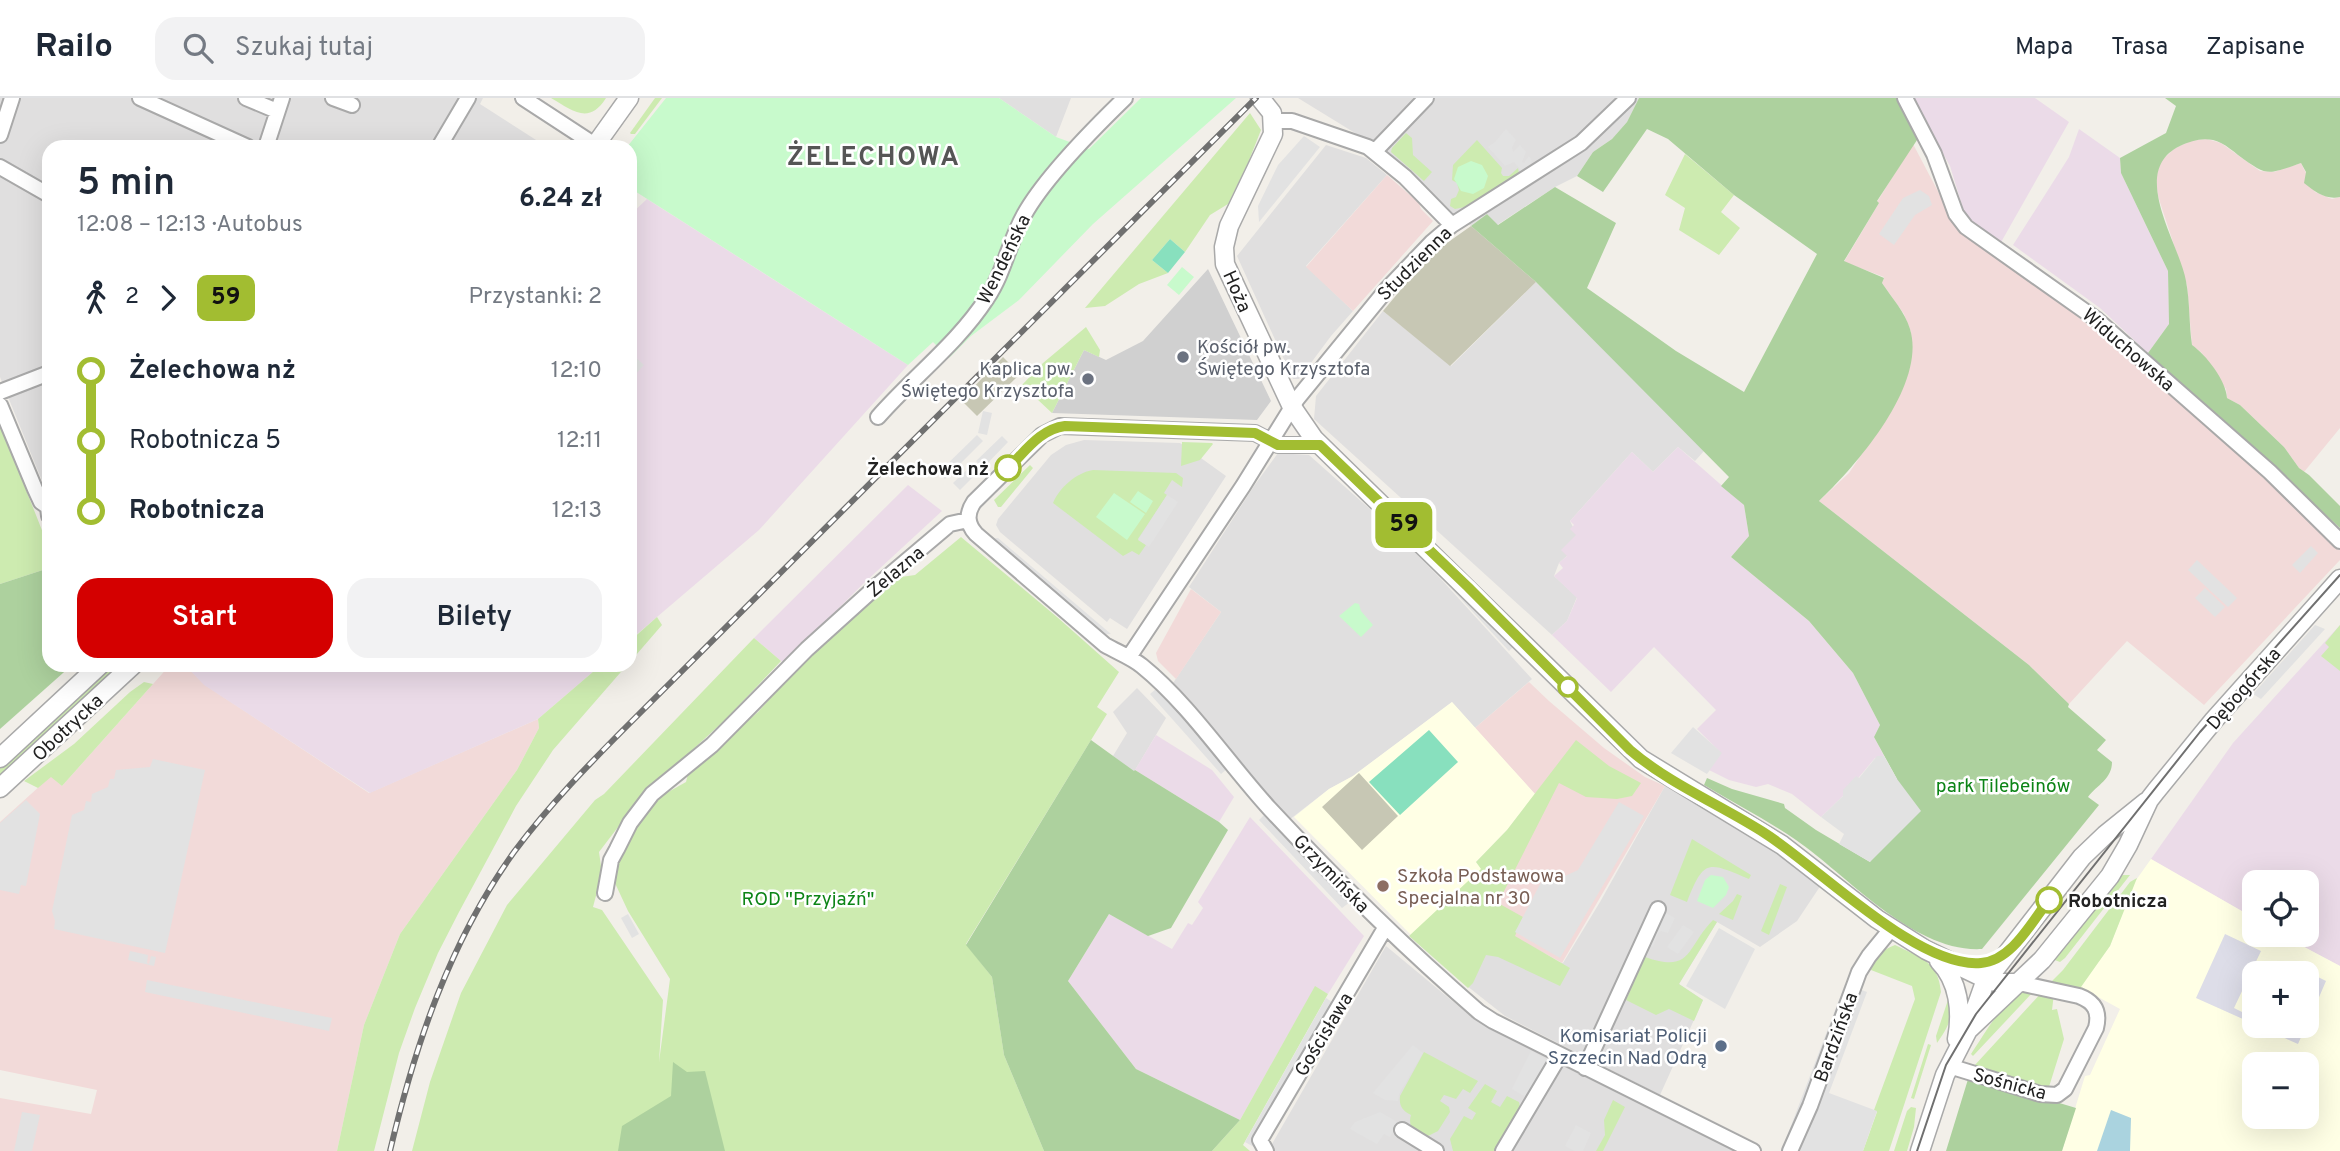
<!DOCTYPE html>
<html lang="pl">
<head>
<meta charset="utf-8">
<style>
	body { margin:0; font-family:Overpass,sans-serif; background:#f2f2f3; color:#1f2937; height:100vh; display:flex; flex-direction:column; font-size:26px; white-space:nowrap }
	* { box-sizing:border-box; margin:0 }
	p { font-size:23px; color:#747a83 }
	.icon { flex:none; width:38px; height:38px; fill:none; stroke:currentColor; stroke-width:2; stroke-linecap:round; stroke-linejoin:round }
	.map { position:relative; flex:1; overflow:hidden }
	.side { position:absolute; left:42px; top:42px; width:595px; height:532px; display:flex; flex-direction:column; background:#fff; border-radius:21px; box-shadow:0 7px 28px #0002 }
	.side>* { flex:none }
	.badge { padding:0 14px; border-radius:10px; font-size:24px; line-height:46px }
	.tools { position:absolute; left:2242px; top:772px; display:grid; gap:14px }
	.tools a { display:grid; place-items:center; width:77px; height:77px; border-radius:14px; background:#fff; box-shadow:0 7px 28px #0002; font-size:35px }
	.map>.badge { position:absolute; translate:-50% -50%; box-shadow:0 0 0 4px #fff }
	.legs { display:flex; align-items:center; gap:10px; height:77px; padding:0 35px; font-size:23px }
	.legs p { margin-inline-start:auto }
	.overview { display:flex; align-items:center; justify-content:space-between; height:119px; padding:0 35px }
	h1 { font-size:38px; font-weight:600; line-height:52px }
	.action { display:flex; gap:14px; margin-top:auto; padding:14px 35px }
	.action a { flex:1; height:80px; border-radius:21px; background:#d40000; color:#fff; font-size:28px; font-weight:600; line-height:80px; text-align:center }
	.action a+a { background:#f2f2f3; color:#1f2937 }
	ul { padding:0 35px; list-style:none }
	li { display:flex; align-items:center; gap:24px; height:70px; font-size:26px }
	li i { display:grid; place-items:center; width:10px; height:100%; margin:0 9px; background:currentColor }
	li i::after { content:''; width:18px; height:18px; margin:-9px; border:5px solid; border-radius:50%; background:#fff }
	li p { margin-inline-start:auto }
	li:first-child i { background:linear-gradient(#0000 50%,currentColor 0) }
	li:last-child i { background:linear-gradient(currentColor 50%,#0000 0) }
	header { display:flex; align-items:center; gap:42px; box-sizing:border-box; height:98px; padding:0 35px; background:#fff; border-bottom:2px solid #e0e1e3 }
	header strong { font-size:33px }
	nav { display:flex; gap:38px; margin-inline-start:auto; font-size:24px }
	.search { width:490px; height:63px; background:#f2f2f3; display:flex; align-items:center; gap:18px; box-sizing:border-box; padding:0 24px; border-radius:21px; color:#747a83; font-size:26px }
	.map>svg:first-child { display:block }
</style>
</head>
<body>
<header>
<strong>Railo</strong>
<div class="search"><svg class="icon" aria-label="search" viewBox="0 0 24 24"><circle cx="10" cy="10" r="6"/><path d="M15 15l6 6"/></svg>Szukaj tutaj</div>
<nav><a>Mapa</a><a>Trasa</a><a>Zapisane</a></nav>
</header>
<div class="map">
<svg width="2340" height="1053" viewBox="0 0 2340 1053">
	<rect width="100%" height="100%" fill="#f2efe9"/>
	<path fill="#e0dfdf" d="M0 0H483L480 6 547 49H49V400L0 279Z
		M999 0H1071L1056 39Z
		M1298 0H1639L1627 24 1612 41 1593 54 1577 78 1555 89 1497 127 1487 116 1471 128 1438 106 1368 43Z
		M1326 47 1366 60 1387 77 1306 168 1353 213 1331 238 1299 281H1293L1237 158Z
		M1536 184 1704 353 1695 363 1678 349 1653 374 1632 354 1570 423 1577 437 1568 446 1567 458 1559 465 1554 478 1577 499 1567 523 1552 537 1314 321 1316 298 1383 213 1451 268Z
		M1084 342 1180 345 1226 378 1127 531 1110 520 1107 524 1000 434 996 427 998 421 1051 357 1066 347Z
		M1278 355 1309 357 1389 428 1441 481 1532 581 1475 630 1452 604 1353 678 1329 691 1289 722 1171 588 1221 514 1189 489 1254 388Z
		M1137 590 1166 620 1134 674 1113 658 1127 635 1113 614Z
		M1665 688 1725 721 1783 758 1821 787 1797 823 1760 849 1717 824 1679 886 1703 902 1660 997 1505 918 1457 880 1483 849 1563 865 1600 804Z
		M1386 848 1468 916 1740 1053H1268Z"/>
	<path fill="#f2dad9" d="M2207 41 2221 45 2260 73 2274 74 2301 65 2315 94 2332 101 2340 99V330L2304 374 2299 370 2284 349 2240 307 2227 300 2226 291 2201 254 2192 248 2187 187 2158 98 2156 81 2160 64 2174 51 2190 43Z
		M1913 46 1952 120 1965 136 2066 209 2120 253 2269 382 2340 452V462L2204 607 2127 543 2069 606 2029 567 1819 403 1849 375 1894 309 1910 269 1911 234 1904 216 1882 185 1884 179 1844 164 1879 105 1877 104Z
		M1387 77 1419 105 1421 111 1433 123 1353 213 1306 169Z
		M1191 491 1221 514 1176 581 1158 563 1156 555Z
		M170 567H185L205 587 369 695 538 621 539 630 517 672 400 836 364 927 337 1053H0V1000L91 1016 97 992 0 972V724L51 678 62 688Z
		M1529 584 1549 603 1604 650 1645 679 1665 688 1562 865 1515 839 1499 852 1481 771 1535 696 1475 630Z"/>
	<path fill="#ebdbe8" d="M1912 0H2035L2069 24 2000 146 1965 117 1950 68Z
		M2079 31 2120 60 2121 75 2168 173 2169 226 2148 255 2100 210 2013 147 2069 59Z
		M647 101 908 267 759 432 630 542V117Z
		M1678 349 1744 407 1749 438 1731 459 1809 523 1853 575 1880 627 1874 639 1884 658 1875 660 1844 697 1821 719 1792 696 1768 686 1756 689 1729 682 1709 672 1721 655 1697 631 1716 612 1654 549 1611 594 1552 537 1567 523 1577 500 1554 478 1563 470 1559 465 1567 458 1561 452 1576 437 1570 431 1574 427 1570 423 1632 354 1653 374Z
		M908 387 942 413 864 485 792 557 784 564 781 563 754 540Z
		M2340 527V868L2282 837 2306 836V784H2254V820L2151 761 2233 645Z
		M185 567H601L538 621 370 695 204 587Z
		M1156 637 1212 672 1234 699 1219 724 1135 672Z
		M1250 719 1364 838 1328 896 1315 889 1240 1022 1136 971 1068 883 1109 816 1172 851 1188 825 1192 827 1203 810 1198 804Z"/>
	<path fill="#ffffe5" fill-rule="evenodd" d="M1452 604 1535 696 1507 732 1476 764 1482 771 1411 837 1294 719 1329 691 1353 678Z
		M2151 761 2254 820V836L2282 837 2340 868V1053H2062L2085 978 2090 977 2120 911 2080 889 2110 848 2134 785ZM2254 875H2306V928H2254ZM2254 966H2306V1018H2254Z"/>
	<path fill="#d0d0d0" d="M1208 171 1271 303 1257 322 1052 315 1084 252 1106 262 1143 243Z"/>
	<path fill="#c7c7b4" d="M1471 128 1536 184 1450 268 1383 213 1430 157Z
		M1003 259 1020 276 977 318 961 302Z
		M1359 675 1398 718 1362 752 1322 709Z"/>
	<path fill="#cdebb0" d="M551 0H606C589 27 573 13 551 0Z
		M655 0H662L635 36H631L630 35Z
		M1250 15 1261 32 1248 65 1228 106 1210 117 1185 154 1170 141 1152 162 1168 175 1139 186 1105 208 1085 210Z
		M1406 35 1412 40 1413 57 1432 74 1424 83 1391 54 1392 50Z
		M1477 42 1502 70 1501 75 1503 78H1509L1518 70 1519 75 1465 109 1455 111 1450 108 1451 101 1456 99 1459 92 1457 85 1452 82 1453 67Z
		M1685 56 1734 97 1721 114 1740 130 1719 157 1679 132 1685 110 1665 97Z
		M1086 229 1100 252 1099 259 1084 252 1052 315 1022 287 1043 265Z
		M0 326 49 450V470L0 486Z
		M1182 344 1212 345 1213 346 1200 362 1181 368Z
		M1030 367 1033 370 1001 409H998L994 402Z
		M1093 372 1176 375 1183 380 1182 389 1172 382 1164 395 1167 397 1138 441 1146 447 1139 457 1132 453 1123 458 1053 405C1060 389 1076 375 1093 372Z
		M961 439 1057 519 1119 574 1097 609 1107 616 966 846 992 879 1004 957 1044 1053H412L430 984 461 895 507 807 595 702 604 696 754 540 781 563 725 622 641 699 599 754 602 775 593 809 602 812 663 902 659 964 670 881 628 813 614 783 615 764 641 717 654 702 686 684 689 672 758 614 801 566 894 480 915 477Z
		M657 519 662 527 630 564V543Z
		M2340 527V573L2321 558 2329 549 2325 545Z
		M601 567H627L553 652 516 708 459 814 438 855 415 910 399 955 374 1053H337L364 927 400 836 517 672 539 630 538 621Z
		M109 568 116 575 0 681V668Z
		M144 584 153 586 62 688 51 679 38 690 24 683 74 646 130 594Z
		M1576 642 1609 668 1641 685 1632 698 1617 701 1586 699 1559 685 1498 805 1523 819 1515 838 1570 870 1560 888 1498 859 1486 857 1473 885 1468 890 1409 838 1481 771 1476 764 1507 732Z
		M1692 741 1751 777 1749 781C1708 764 1704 760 1687 804L1670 797Z
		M2123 777H2130L2065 860 2060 864 2052 861 2115 782Z
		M2137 780 2110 848 2081 889 2087 893 2085 897 2049 886 2063 872 2130 784Z
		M1780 786 1787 789 1769 837 1761 833Z
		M1737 796 1742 798 1733 822 1719 816 1733 803Z
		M1713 822 1717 824 1679 886 1703 902 1694 923 1669 911 1656 917 1626 902 1645 859C1693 876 1686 849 1713 822Z
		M1895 847C1921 860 1938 863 1941 894L1889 1053H1863L1877 1014 1874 1012 1915 901 1912 888 1871 872C1873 859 1884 851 1895 847Z
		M1315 888 1328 896 1243 1047 1250 1053H1212L1240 1022Z
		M2028 892H2035L1973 958 1971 956C1984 937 2005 898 2028 892Z
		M1951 893C1952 918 1952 924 1937 945L1936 938Z
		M2043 893 2054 895 2052 912 2057 911 2064 941 2048 992 1974 968Z
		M1928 946 1931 947 1914 1001 1911 1000Z
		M1424 954 1478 983 1470 995 1463 991 1456 1001 1444 997 1440 1003 1449 1009 1450 1014 1438 1033 1426 1039C1416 1035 1407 1030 1411 1017 1402 1012 1399 1008 1400 998Z
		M1485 986 1497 993 1491 1004 1500 1009 1507 998 1519 1004 1520 1009 1494 1053H1453L1450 1041 1464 1018 1472 1022 1476 1015 1468 1010Z
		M1613 1002 1625 1009 1603 1053H1596L1605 1037 1604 1022Z
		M1911 1009 1916 1010 1914 1029 1907 1053H1894L1907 1013Z"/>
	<path fill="#add19e" d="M1639 0H1901L1919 39 1877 103 1879 105 1844 163 1884 180 1882 185C1892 200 1905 214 1910 231 1927 287 1856 368 1819 403L2029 567 2069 606 2068 609 2106 642 2097 652 2112 664C2112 681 2097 687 2088 699L2099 707 1982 851C1914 855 1848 778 1796 742 1767 722 1734 705 1704 687L1707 680 1732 691 1784 706 1785 710 1816 732 1870 764 1897 681 1874 639 1880 627 1853 575 1809 523 1731 459 1749 438 1744 407 1721 388 1729 379 1536 184 1471 128 1487 116 1498 127 1555 89 1616 125 1587 190 1676 253 1744 294 1817 156 1734 97 1668 41 1647 31 1603 94 1577 78 1593 54 1612 41 1627 24Z
		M2165 0H2340V99C2326 102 2315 94 2304 85L2306 74 2301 65C2267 77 2268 79 2238 57 2233 53 2227 48 2221 45 2207 38 2193 42 2180 48 2128 73 2179 144 2186 183 2190 204 2189 227 2192 247 2206 257 2226 282 2227 300L2240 307 2284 349 2299 370 2309 377 2340 408V430L2200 302 2153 262 2148 255 2169 226 2168 173 2121 75 2120 60 2166 35 2176 8Z
		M49 470V567H72L0 631V486Z
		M1091 642 1134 673 1135 672 1219 724 1228 732 1171 830 1148 838 1109 816 1068 883 1136 971 1240 1022 1212 1053H1044L1004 957 992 879 966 847Z
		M673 964 687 974 705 973 725 1053H618L622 1028 671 998Z
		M1969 978 2076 1010 2062 1053H1946Z"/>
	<path fill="#c8facc" d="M666 0H999L1056 39 1089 51 1141 0H1236L1093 126 1019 202 971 238 949 260 933 244 908 267 630 90V49H627Z
		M1471 63 1482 67 1488 78 1484 90 1473 96 1461 93 1454 81 1458 69Z
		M1182 169 1194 179 1179 197 1167 187Z
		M1138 393 1153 403 1146 415 1130 404Z
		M1114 395 1145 416 1127 442 1096 419Z
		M1355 505 1359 506 1361 513 1373 527 1361 539 1339 518Z
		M1711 777 1723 779 1729 789 1726 797 1713 810 1697 803 1705 782Z"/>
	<path fill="#88e0be" d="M1170 141 1185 154 1168 175 1152 162Z
		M1429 632 1458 664 1400 717 1369 684Z"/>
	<path fill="#e2e2e2" d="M1506 31 1516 42 1512 49 1513 54 1520 47 1526 54 1522 64 1524 65 1529 58 1532 63 1528 70 1519 76 1520 71 1514 64 1505 68 1488 49 1495 44Z
		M1304 38 1320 49 1259 124 1258 108 1278 67Z
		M1920 92 1929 98 1932 107 1915 117 1894 147 1879 136 1903 100Z
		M630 254 644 267 630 282Z
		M983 313 992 315 987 337 978 335Z
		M977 337 983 343 945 381 938 375Z
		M1002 338 1008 344 983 370 976 363Z
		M973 366 979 373 960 392 953 385Z
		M1354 383 1516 546 1509 553 1447 486 1348 389Z
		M1167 397 1178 404 1149 449 1138 442Z
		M998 440 1111 536 1099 537 986 441Z
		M2311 448 2318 455 2300 475 2292 467Z
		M2197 462 2237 500 2228 509 2188 472Z
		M2205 490 2225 509 2215 519 2195 500Z
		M2315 527 2325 531 2261 601 2253 596Z
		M1157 590 1228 670 1221 676 1150 596Z
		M1693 629 1722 655 1707 676 1671 655Z
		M1877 658H1884L1897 681 1921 713 1870 764 1839 746 1844 736 1821 719 1843 698V692L1856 678 1859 680Z
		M153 661 205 672 165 855 54 831 55 823 52 813 72 717 84 712 86 703 91 704 92 696 108 689 110 681H114L116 672 150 669Z
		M26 702 40 716 26 788 21 787 19 796 0 792V725Z
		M1619 704 1644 718 1560 860 1515 834 1548 771 1563 779 1578 772Z
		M1266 715 1350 804 1342 810 1259 722Z
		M1658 811 1675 820 1668 835 1661 833 1658 835 1653 849 1643 845Z
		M628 816 639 836 632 840 621 820Z
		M1683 827 1694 834 1678 856 1667 849Z
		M1719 830 1755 851 1725 911 1686 888Z
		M130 853 148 857 147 865 149 866 151 858 156 859 154 868 128 862Z
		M147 882 332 920 329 933 145 894Z
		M1845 886 1867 894 1829 995 1877 1013 1863 1053H1800L1784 1046Z
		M1326 900 1335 906 1254 1049 1245 1044Z
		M1413 947 1423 955 1399 996 1398 1003 1385 1002 1373 995Z
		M1531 953 1555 966 1533 1003 1512 991Z
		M22 1014 40 1017 32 1053H14Z
		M1380 1014 1399 1025 1390 1039 1384 1036 1377 1046 1350 1031 1355 1024Z
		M1576 1027 1591 1035 1583 1053H1575L1565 1048Z"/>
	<path fill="#dddde8" d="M2225 836 2261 853 2234 910 2254 920V926L2196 900Z
		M2310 875 2326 883 2307 927V883Z
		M2257 928H2271L2283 933 2286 928H2306L2298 946Z"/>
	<path fill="#aad3df" d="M2111 1012 2131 1020 2130 1053H2097Z"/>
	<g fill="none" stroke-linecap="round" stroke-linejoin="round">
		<defs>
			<path id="minor" d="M140 0 248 49
				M246 0 277 13
				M333 0 352 7
				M523 0 595 47
				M1905 0 1934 56 1956 116 1966 129 2096 221 2270 374 2340 443
				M1274 23H1292L1368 49 1405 79 1452 127
				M0 37 12 0
				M266 49 282 0
				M439 49 468 0
				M1375 53 1426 0
				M0 69 49 97
				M0 294 49 275
				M0 307 35 391 41 404 48 409 49 418
				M878 319C913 279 958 245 987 200 1004 175 1009 144 1024 117 1045 79 1093 31 1125 0
				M1319 347H1278L1255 335 1060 328 1042 337 974 404C966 416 967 426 976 436L1105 547C1117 554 1131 559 1142 568 1189 606 1228 665 1269 710 1336 782 1405 850 1479 914L1493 923 1753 1053
				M1129 559 1243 388 1297 301 1387 191 1432 144 1452 127 1581 45 1628 0
				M605 795 611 762 617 751 630 725 652 696 712 647 807 551 879 486 950 426 968 422
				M1949 968 2040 996 2057 997 2065 991 2096 930C2100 914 2095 904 2079 898L2019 885
				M1585 970 1658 811
				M1402 1032 1436 1053
				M1266 1053 1260 1042 1385 830
				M1503 1053 1560 957
				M1790 1053 1810 1008 1859 874 1869 858 1891 831"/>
			<path id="tertiary" d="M1260 0 1272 15 1273 36 1229 128 1224 149 1225 166 1292 309 1314 341 1641 661 1782 747 1877 821 1926 852 1988 882 2000 885H2019
				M594 49 629 0
				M0 660 100 567
				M0 690 133 567
				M1939 863C1959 883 1962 914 1957 941
				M1968 932 2042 862 2110 778 2128 747 2149 702 2156 693 2214 622 2340 481
				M1920 1053 1945 977 1968 932 1985 884 2082 759 2105 737 2146 704"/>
		</defs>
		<use href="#minor" stroke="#a9a9a9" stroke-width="18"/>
		<use href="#tertiary" stroke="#a9a9a9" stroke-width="21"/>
		<use href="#minor" stroke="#fff" stroke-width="14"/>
		<use href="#tertiary" stroke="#fff" stroke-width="18"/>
		<path stroke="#707070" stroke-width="2" d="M1917 1053 1946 967 1976 916 2200 634 2340 477"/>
		<defs>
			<path id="rail" d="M390 1053C415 947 450 843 514 754 549 707 591 664 632 623L1256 0"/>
		</defs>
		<use href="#rail" stroke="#707070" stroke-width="6"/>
		<use href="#rail" stroke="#fff" stroke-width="3.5" stroke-dasharray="10" stroke-linecap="butt"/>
	</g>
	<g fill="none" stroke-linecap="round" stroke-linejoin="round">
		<defs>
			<path id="line-1" d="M1008 370C1025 354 1040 331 1065 328L1255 335 1278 347H1320L1468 489 1630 652C1671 687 1721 707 1766 736 1819 770 1919 871 1981 865 2012 863 2032 823 2049 802"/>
		</defs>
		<use href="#line-1" stroke="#fff" stroke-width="16"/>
		<use href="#line-1" stroke="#a2bd31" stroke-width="10"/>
	</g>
	<g fill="#6b7280" stroke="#fff" stroke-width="2.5">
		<circle cx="1183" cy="259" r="7"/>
		<circle cx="1088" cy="281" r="7"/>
	</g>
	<g fill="#fff" stroke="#a2bd31" stroke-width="3.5">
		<circle cx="1008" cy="370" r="12"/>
		<circle cx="1568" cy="589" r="9"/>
		<circle cx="2049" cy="802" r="12"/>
	</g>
	<circle fill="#8d6e63" stroke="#fff" stroke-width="2.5" cx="1383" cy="788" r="7"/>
	<circle fill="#5c6f8a" stroke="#fff" stroke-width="2.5" cx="1721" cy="948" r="7"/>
	<g text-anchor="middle" stroke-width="5" stroke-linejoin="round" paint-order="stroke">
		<g font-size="19" fill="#222" stroke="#fff">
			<text transform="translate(1003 161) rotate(-64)" y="7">Wendeńska</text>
			<text transform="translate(1414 165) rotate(-45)" y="7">Studzienna</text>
			<text transform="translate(1238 193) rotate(66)" y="7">Hoża</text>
			<text transform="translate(2129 251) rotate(41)" y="7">Widuchowska</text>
			<text transform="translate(895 473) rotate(-40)" y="7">Żelazna</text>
			<text transform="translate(2243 590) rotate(-49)" y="7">Dębogórska</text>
			<text transform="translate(67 629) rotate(-43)" y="7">Obotrycka</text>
			<text transform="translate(1332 775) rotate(46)" y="7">Grzymińska</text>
			<text transform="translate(1323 936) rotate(-59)" y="7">Gościsława</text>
			<text transform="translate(1835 939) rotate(-70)" y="7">Bardzińska</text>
			<text transform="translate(2010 985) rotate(15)" y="7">Sośnicka</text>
		</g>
		<g font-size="19" fill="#5b616d" stroke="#fff" text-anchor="start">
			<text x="1197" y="255">Kościół pw.<tspan x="1197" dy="22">Świętego Krzysztofa</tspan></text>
			<text x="1074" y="277" text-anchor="end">Kaplica pw.<tspan x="1074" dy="22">Świętego Krzysztofa</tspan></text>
		</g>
		<g font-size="19" font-weight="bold" fill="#222" stroke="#fff" text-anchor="end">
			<text x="989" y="377">Żelechowa nż</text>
			<text x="2068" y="809" text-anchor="start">Robotnicza</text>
		</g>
		<g font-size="19" fill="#0c8416" stroke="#fff">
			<text x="2003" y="694">park Tilebeinów</text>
			<text x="808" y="807">ROD "Przyjaźń"</text>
		</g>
		<g font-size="19" fill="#785e54" stroke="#fff" text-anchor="start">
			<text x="1397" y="784">Szkoła Podstawowa<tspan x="1397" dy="22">Specjalna nr 30</tspan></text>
		</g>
		<g font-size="19" fill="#4e5e75" stroke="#fff" text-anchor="end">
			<text x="1707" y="944">Komisariat Policji<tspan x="1707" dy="22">Szczecin Nad Odrą</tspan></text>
		</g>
		<g font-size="26" font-weight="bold" letter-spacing="2" fill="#555" stroke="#fff">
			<text x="874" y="67">ŻELECHOWA</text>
		</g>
	</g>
</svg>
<div class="tools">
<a><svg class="icon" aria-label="locate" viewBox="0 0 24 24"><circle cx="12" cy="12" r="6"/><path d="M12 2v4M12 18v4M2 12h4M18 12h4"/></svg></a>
<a>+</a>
<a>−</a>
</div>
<b class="badge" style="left:1404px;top:427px;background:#a2bd31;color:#111">59</b>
<section class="side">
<div class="overview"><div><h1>5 min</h1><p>12:08 – 12:13 · Autobus</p></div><b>6.24 zł</b></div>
<div class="legs"><svg class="icon" aria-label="walk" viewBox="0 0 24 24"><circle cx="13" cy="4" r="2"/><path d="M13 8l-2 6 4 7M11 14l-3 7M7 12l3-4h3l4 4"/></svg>2<svg class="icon" aria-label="forward" viewBox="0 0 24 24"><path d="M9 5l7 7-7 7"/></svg><b class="badge" style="background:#a2bd31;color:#111">59</b><p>Przystanki: 2</p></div>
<ul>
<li><i style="color:#a2bd31"></i><b>Żelechowa nż</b><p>12:10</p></li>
<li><i style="color:#a2bd31"></i><span>Robotnicza 5</span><p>12:11</p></li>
<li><i style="color:#a2bd31"></i><b>Robotnicza</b><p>12:13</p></li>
</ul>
<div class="action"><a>Start</a><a>Bilety</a></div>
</section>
</div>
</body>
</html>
